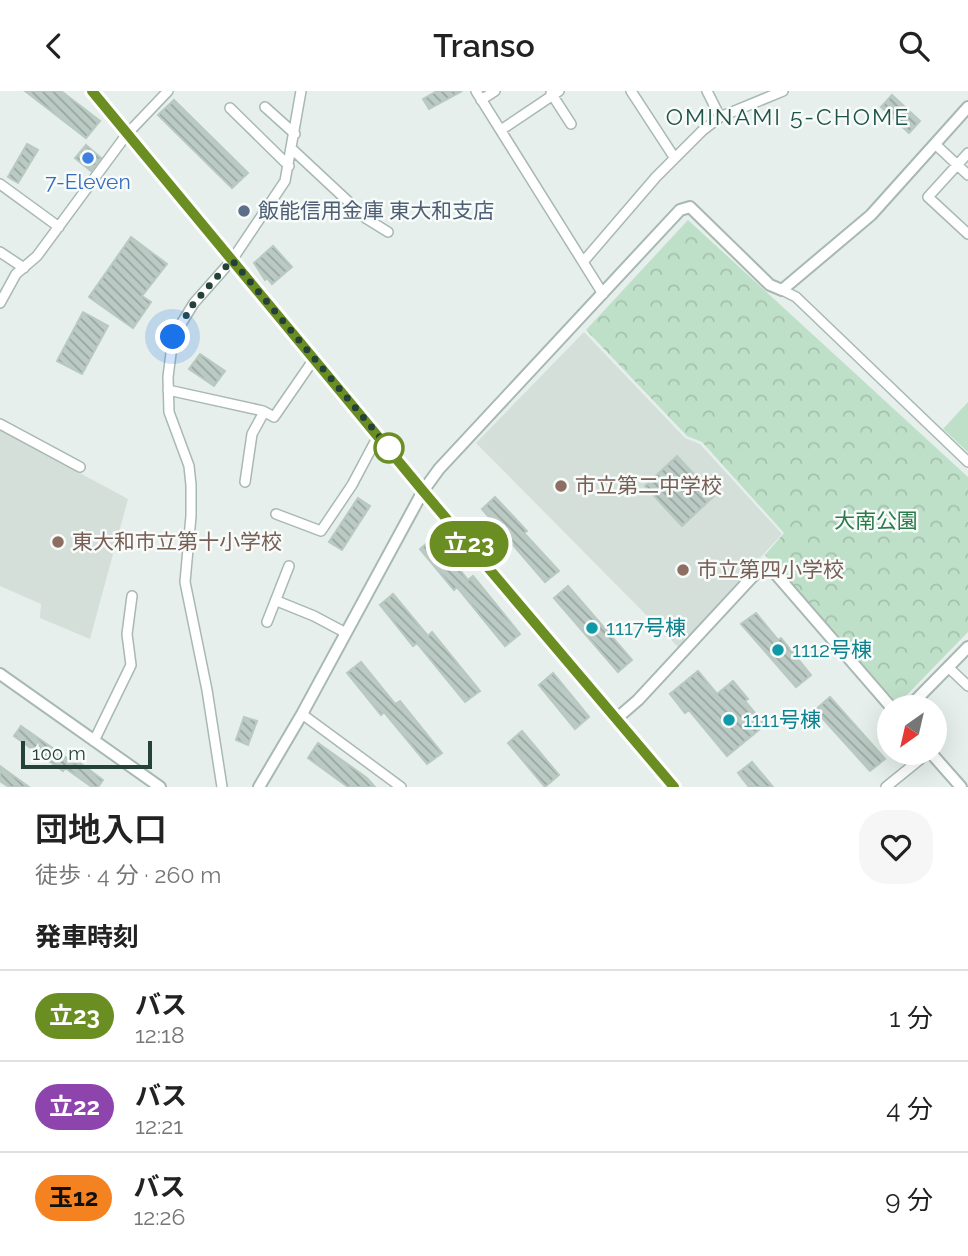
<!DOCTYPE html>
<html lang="ja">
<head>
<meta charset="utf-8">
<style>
	body { margin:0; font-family:Raleway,"Noto Sans JP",sans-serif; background:#f6f6f6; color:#222; height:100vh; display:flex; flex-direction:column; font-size:26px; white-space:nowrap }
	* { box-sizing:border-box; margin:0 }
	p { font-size:23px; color:#767676 }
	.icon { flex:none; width:38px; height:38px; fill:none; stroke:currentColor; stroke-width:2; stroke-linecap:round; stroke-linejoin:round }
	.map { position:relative; height:696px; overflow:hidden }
	.sheet { display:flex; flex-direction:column; background:#fff; flex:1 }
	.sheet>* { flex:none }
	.badge { padding:0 14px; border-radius:23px; font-size:24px; line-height:46px }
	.needle { width:46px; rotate:214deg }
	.fabs { position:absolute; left:877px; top:604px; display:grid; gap:14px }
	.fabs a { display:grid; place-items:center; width:70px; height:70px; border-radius:50%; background:#fff; box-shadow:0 7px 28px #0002; font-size:35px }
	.scale { position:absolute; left:21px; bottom:18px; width:131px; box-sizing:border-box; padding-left:7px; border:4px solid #24423a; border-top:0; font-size:19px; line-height:24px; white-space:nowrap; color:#24423a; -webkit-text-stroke:5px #f7fbf9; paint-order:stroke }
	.you { position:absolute; width:35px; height:35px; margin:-18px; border:5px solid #fff; border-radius:50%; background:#1a73e8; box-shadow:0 0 0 10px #1a73e833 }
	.map>.badge { position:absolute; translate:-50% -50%; box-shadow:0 0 0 4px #fff }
	h2 { padding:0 35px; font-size:26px; line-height:63px }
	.round { display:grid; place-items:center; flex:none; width:74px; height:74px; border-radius:28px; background:#f6f6f6 }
	.headline { display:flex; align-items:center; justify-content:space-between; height:119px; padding:0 35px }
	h1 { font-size:33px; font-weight:600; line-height:52px }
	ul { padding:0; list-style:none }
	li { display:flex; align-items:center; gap:21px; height:91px; padding:0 35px; border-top:2px solid #e0e0e0 }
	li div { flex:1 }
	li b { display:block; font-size:26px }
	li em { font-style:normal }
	li .badge { min-width:77px; font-weight:700; text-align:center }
	header { display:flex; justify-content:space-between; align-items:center; height:91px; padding:0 35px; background:#fff; font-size:32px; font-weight:600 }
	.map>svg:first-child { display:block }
</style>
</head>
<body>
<header><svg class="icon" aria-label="back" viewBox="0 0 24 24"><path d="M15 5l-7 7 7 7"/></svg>Transo<svg class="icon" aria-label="search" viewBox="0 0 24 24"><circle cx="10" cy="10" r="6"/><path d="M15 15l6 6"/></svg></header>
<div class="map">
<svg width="968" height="696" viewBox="0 0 968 696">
	<defs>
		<pattern id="park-crowns" width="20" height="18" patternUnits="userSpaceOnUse" patternTransform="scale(1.75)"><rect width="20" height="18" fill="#bfe0c8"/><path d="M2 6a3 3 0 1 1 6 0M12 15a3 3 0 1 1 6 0" fill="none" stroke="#a4c1ad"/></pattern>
		<pattern id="building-back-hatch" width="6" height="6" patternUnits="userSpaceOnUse" patternTransform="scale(1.75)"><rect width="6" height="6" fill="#bbcac4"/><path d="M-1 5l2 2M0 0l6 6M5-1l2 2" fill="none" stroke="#98a6a0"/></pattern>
	</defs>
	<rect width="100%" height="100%" fill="#e6efeb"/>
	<path fill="#d4dfda" d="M584 241 685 347 700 353 782 443 678 556 476 352Z
		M0 339 128 408 90 548 40 527 41 513 0 495Z"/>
	<path fill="#bfe0c8" d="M968 311V361L943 338Z"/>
	<path fill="url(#park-crowns)" d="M688 129 968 386V541L898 613 765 464 784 442 702 351 687 345 586 239Z"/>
	<path fill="url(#building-back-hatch)" stroke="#b8c9c2" stroke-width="2" d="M25 0H61L100 30 86 47Z
		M437 0H462L429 18 423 8Z
		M892 4 920 30 909 42 881 16Z
		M174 9 248 82 232 97 158 24Z
		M27 53 38 59 18 92 8 86Z
		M86 54 101 67 91 80 75 67Z
		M131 146 167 173 142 205 151 211 133 237 89 206Z
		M273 155 292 176 272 193 267 187 265 189 254 172Z
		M83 221 108 235 82 283 57 270Z
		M200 263 225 280 214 295 189 278Z
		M677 365 714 405 682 435 645 395Z
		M495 406 527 440 524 442 559 480 545 491 482 418Z
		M358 407 370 415 342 459 329 451Z
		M434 446 468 489 473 485 520 543 505 555 457 496 454 499 420 458Z
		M568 495 632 569 618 581 554 507Z
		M393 503 428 545 432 541 480 600 465 611 417 552 413 555 380 514Z
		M756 522 778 549 781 547 811 584 796 596 741 533Z
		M361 571 395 613 400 610 442 662 427 673 384 621 381 624 347 582Z
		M698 580 717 603 733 590 748 608 745 610 765 634 727 665 689 619 685 622 670 603Z
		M553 582 589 626 575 638 539 594Z
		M830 606 885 668 870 680 815 619Z
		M244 626 257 630 248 654 236 649Z
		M21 635 74 672 76 669 103 689 98 696H92L65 677 63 680 14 645Z
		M522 640 559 684 545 696 508 652Z
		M318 652 367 687 375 696H348L308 667Z
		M752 671 773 696H749L738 682Z
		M0 675 29 696H9L0 690Z"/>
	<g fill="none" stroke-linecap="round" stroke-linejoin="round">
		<defs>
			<path id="minor" d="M476 0 603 203
				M631 0 674 66
				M707 0 720 26
				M551 2 571 33
				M481 9 495 0
				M265 16 295 43
				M230 17 289 75
				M501 39 559 0
				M935 53 968 84
				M293 59 367 128 388 141
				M968 62 928 106 968 143
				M0 93 59 136
				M0 161 24 177
				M583 171 656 86 702 40 720 26 783 0
				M782 199 796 206 968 371
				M0 212 16 183 37 165 127 43 168 0
				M168 299 263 320 274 326 314 268
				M0 333 80 376
				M245 391 252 343 264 321
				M276 423 321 440 352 394 378 345
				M277 510 314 525 346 542
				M267 531 289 475
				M948 576 968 595
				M302 623 401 696
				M94 650 131 574 127 543 132 505
				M222 696 207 599 185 491 191 425V394L189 375 169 321 168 286 173 246 194 212 232 169 285 90 301 0
				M886 696 928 662"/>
			<path id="tertiary" d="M92 0 423 400 674 696
				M0 583 160 696
				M909 616 968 556
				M616 628 638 609 753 485C761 479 765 478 774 481L891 616
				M931 662 961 696
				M259 696 302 623 423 400 439 378 680 119 690 116 770 194 782 199 871 124 968 16"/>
		</defs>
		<use href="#minor" stroke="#a8b8b2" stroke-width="12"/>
		<use href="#tertiary" stroke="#a8b8b2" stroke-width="14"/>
		<use href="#minor" stroke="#fff" stroke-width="9"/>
		<use href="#tertiary" stroke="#fff" stroke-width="10"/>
	</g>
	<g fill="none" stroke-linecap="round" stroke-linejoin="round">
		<defs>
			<path id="line" d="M92 0 423 400 674 696"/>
		</defs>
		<use href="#line" stroke="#fff" stroke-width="16"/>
		<use href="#line" stroke="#6b8e23" stroke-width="10"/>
		<path stroke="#24423a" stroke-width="7" stroke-dasharray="0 12.6" d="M173 246 194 212 232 169 389 357"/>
	</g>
	<circle fill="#3f7fe0" stroke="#f7fbf9" stroke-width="2.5" cx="88" cy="67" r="7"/>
	<circle fill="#5c6f8a" stroke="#f7fbf9" stroke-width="2.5" cx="244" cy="120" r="7"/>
	<circle fill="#fff" stroke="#6b8e23" stroke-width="3.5" cx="389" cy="357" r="14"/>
	<g fill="#8d6e63" stroke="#f7fbf9" stroke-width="2.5">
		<circle cx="561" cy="395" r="7"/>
		<circle cx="58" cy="451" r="7"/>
		<circle cx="683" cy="479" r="7"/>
	</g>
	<g fill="#0f9aa8" stroke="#f7fbf9" stroke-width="2.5">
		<circle cx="592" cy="537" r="7"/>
		<circle cx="778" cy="559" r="7"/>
		<circle cx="729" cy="629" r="7"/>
	</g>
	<g text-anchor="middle" stroke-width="5" stroke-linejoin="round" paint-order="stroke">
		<g font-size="21" fill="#366cbe" stroke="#f7fbf9">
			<text x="88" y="98">7-Eleven</text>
		</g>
		<g font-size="21" fill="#4e5e75" stroke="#f7fbf9" text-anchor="start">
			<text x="258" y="127">飯能信用金庫 東大和支店</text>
		</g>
		<g font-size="21" fill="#785e54" stroke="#f7fbf9" text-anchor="start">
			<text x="575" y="402">市立第二中学校</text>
			<text x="72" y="458">東大和市立第十小学校</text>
			<text x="697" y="486">市立第四小学校</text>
		</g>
		<g font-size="21" fill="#2d7a4b" stroke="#f7fbf9">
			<text x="876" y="437">大南公園</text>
		</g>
		<g font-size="21" fill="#0d838f" stroke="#f7fbf9" text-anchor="start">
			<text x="606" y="544">1117号棟</text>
			<text x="792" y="566">1112号棟</text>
			<text x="743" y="636">1111号棟</text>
		</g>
		<g font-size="23" letter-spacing="2" fill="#1f5548" stroke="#f7fbf9">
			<text x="788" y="34">OMINAMI 5-CHOME</text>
		</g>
	</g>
</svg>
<div class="fabs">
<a><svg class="needle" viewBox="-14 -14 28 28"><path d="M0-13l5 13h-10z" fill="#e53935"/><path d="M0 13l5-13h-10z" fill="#767676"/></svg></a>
</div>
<div class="scale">100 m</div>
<div class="you" style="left:173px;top:246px"></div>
<b class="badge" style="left:469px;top:453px;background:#6b8e23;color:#fff">立23</b>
</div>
<section class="sheet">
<div class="headline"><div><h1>団地入口</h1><p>徒歩 · 4 分 · 260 m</p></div><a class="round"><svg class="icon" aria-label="heart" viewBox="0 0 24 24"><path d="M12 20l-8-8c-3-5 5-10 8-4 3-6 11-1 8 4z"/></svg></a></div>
<h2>発車時刻</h2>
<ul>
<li><span class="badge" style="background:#6b8e23;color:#fff">立23</span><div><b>バス</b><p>12:18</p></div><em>1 分</em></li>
<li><span class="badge" style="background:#8e44ad;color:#fff">立22</span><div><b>バス</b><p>12:21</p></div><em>4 分</em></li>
<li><span class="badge" style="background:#f58220;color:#111">玉12</span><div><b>バス</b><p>12:26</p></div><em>9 分</em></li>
</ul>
</section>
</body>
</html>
